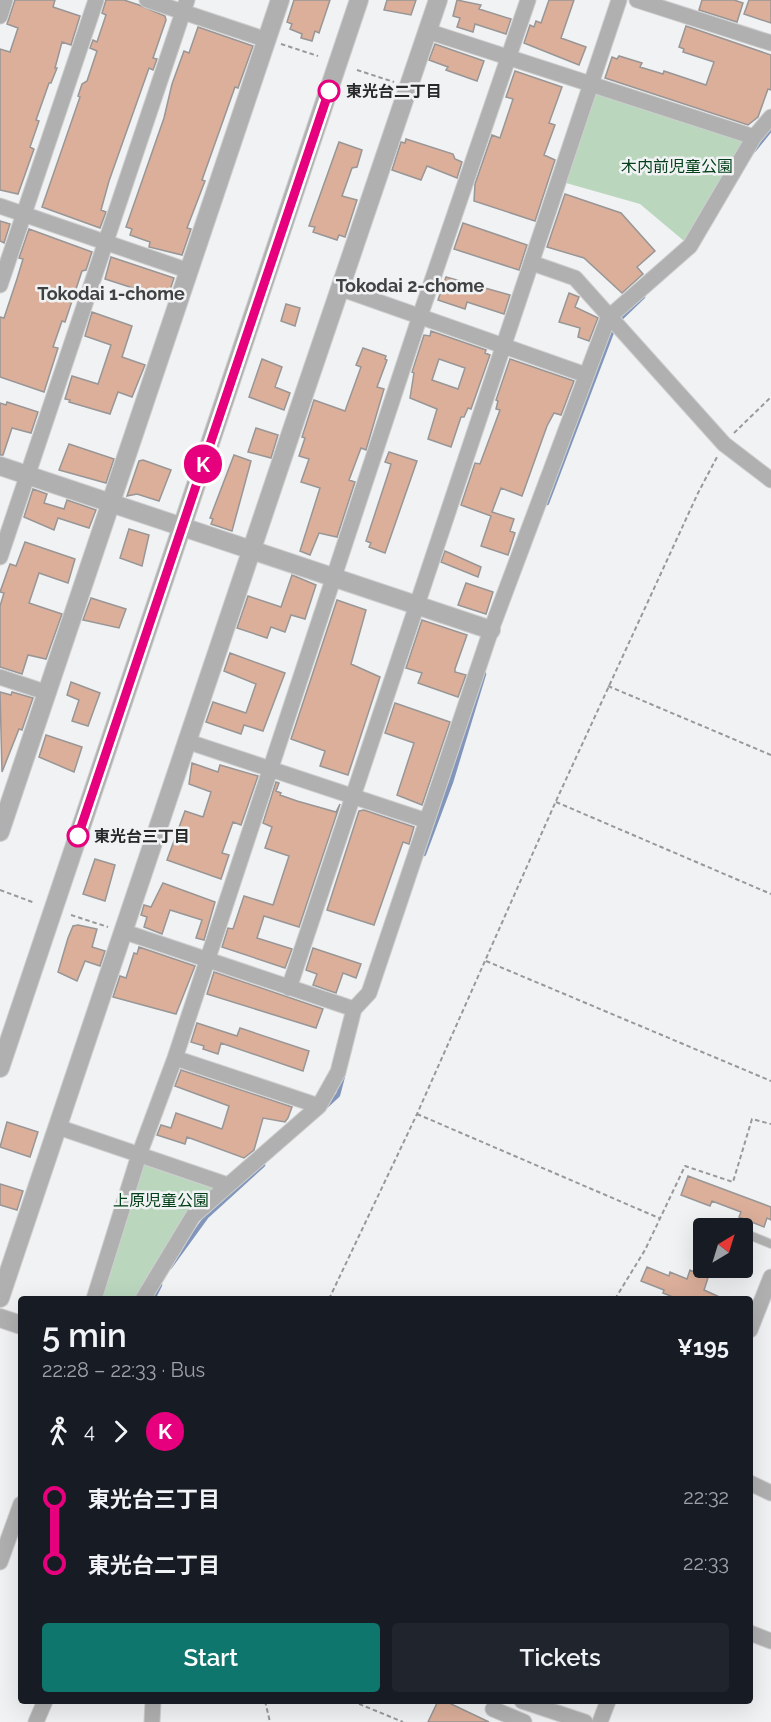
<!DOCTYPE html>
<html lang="en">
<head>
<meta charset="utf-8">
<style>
	body { margin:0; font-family:Raleway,"Noto Sans JP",sans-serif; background:#20242c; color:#f1f3f6; height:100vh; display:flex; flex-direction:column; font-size:22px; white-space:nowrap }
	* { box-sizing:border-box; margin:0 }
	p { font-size:20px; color:#9ea1a6 }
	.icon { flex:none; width:33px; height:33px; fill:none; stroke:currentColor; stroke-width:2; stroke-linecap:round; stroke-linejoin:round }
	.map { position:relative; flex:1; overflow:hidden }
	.panel { position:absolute; left:18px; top:1296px; width:735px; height:408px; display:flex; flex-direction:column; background:#171b24; border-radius:6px; box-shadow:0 6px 24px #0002 }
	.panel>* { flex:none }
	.badge { padding:0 12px; border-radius:20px; font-size:21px; line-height:39px }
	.needle { width:39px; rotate:38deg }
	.controls { position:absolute; left:693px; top:1218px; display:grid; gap:12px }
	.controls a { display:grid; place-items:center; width:60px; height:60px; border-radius:6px; background:#171b24; box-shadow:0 6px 24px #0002; font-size:30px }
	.map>.badge { position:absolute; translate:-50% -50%; box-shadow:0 0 0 3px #fff }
	.legs { display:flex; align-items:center; gap:9px; height:66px; padding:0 24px; font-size:20px }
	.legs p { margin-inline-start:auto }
	.summary { display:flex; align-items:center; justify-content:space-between; height:102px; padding:0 24px }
	h1 { font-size:33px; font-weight:600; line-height:45px }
	.primary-button { display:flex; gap:12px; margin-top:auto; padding:12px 24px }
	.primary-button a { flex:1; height:69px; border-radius:6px; background:#0f766e; color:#fff; font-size:24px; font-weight:600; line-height:69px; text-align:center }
	.primary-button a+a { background:#20242c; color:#f1f3f6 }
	ul { padding:0 24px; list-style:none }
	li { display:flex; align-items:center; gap:21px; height:66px; font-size:22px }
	li i { display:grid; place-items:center; width:9px; height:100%; margin:0 8px; background:currentColor }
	li i::after { content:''; width:15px; height:15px; margin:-8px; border:4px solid; border-radius:50%; background:#171b24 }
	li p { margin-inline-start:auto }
	li:first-child i { background:linear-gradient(#0000 50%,currentColor 0) }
	li:last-child i { background:linear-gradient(currentColor 50%,#0000 0) }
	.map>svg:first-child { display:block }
</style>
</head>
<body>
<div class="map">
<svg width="771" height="1722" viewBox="0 0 771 1722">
	<rect width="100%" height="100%" fill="#f1f2f3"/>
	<path fill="#bad7be" d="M591 84 754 137 690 246 640 204 559 181Z
		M139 1155 228 1185 193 1216 143 1299H94Z"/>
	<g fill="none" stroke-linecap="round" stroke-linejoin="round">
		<path stroke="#8196ba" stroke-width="4.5" d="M754 150 771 129
			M619 320 643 297
			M547 503 612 332
			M424 854 451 782 484 674
			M324 1108 338 1095 343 1076
			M170 1267 207 1216 263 1165
			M154 1297 160 1285"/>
	</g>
	<path fill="#dbaf9a" stroke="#989696" stroke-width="1.5" fill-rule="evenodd" d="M15 0H55L53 7 80 16 71 45 62 42 55 68H57L51 83H49L36 120 39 121 30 147 34 149 18 194 0 190V49L10 52 18 28 7 24Z
		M106 0H124L139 5 165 16 166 20 153 58 157 59 153 70 149 68 109 181 101 210 106 212 100 228 42 207 80 97 78 96 82 84 87 81 97 51 90 48 93 40 97 42 106 15 102 13Z
		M294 0H330L319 33 315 31 312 41 301 38 302 34 290 29 292 24 287 22Z
		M387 0H416L411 15 384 10Z
		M457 0 481 5 479 9 511 19 506 34 475 24 473 32 457 27 460 18 453 16Z
		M549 0H574L561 38 586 47 579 65 524 43 530 25 534 27 536 21 541 23Z
		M702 0H734L743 3 737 22 699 10Z
		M749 0H771V23L744 14Z
		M686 26 771 55V90L768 89 758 117 748 125 605 78 612 57 617 59 619 56 642 63 640 67 663 74 664 71 706 85 714 62 683 52 684 49 679 47Z
		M198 27 253 46 238 88 235 87 202 180 205 181 187 228 191 229 182 255 149 247 150 242 130 235 132 229 126 227 164 118 172 84 184 51 189 53Z
		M435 44 484 61 477 81 446 70 448 67 429 60Z
		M515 71 562 87 549 123 555 125 544 155 555 160 535 221 474 201 475 184 492 135 500 138 513 99 506 97Z
		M406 139 453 154 455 159 462 162 457 178 427 166 421 180 392 170 401 142 405 143Z
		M339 142 362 150 357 167 352 168 342 196 357 200 345 237 339 235 337 240 313 232 315 227 309 226Z
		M565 194 621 213 655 251 637 267 643 274 622 293 584 258 547 247Z
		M0 221 10 224 4 243 0 241Z
		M463 223 527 245 519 270 454 249Z
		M29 229 92 252 86 270 82 271 65 322 62 321 53 347 58 348 44 392 0 377V317L4 318 17 279 23 259 19 258Z
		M111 257 174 278 167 299 105 279Z
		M446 277 510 295 504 314 467 302 465 309 438 300Z
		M569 293 579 297 575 307 598 318 589 341 578 337 580 328 559 322Z
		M286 304 300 308 295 326 281 321Z
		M92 312 132 326 122 357 145 365 132 397 118 392 110 414 69 402 70 400 65 399 72 376 98 384 111 345 85 336Z
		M431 331 486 350 485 353 490 355 471 409 468 408 464 417H461L451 447 428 439 437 409 410 398 414 373 412 372 424 335 430 336ZM439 359 465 368 458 389 432 380Z
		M363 348 386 356 385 359 387 360 377 387 384 389 366 450 361 448 349 480 355 482 337 537 319 533 310 555 300 551 320 488 301 482 309 459 299 456 305 438 302 437 314 400 345 411 361 367 356 365Z
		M262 359 282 367 275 387 290 393 284 410 249 397Z
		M510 359 574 381 561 415 554 413 547 426 522 496 501 488 492 512 514 519 510 531 515 533 508 555 481 546 491 516 461 505 475 463 480 464 500 410 496 409 498 401 496 400Z
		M7 402 38 412 31 433 12 428 3 455H0V403L6 405Z
		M256 428 278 435 271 458 248 452Z
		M69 444 114 459 106 483 59 470Z
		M389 452 417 461 385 553 369 547 371 543 366 541 389 471 391 464 385 462Z
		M234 455 251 461 232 531 211 524 213 519 210 518Z
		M143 460 171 470 159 501 137 494 127 496 139 461Z
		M33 489 47 494 44 503 64 509 67 500 96 510 89 528 58 518 54 530 24 517Z
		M129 529 149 535 142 566 120 558Z
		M25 542 75 559 68 583 39 573 29 603 62 614 46 659 28 655 22 674 0 667V606L4 593 0 592 10 564 16 566Z
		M445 551 481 567 478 577 441 562Z
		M292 575 316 585 305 619 291 615 285 632 271 627 267 638 237 628 248 596 281 607Z
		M466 583 493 592 486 614 458 605Z
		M91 598 126 609 119 628 83 620Z
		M337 600 366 610 351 664 380 677 348 775 320 766 325 751 291 739Z
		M422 620 467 635 455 669V672L466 675 458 697 418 683 422 673 406 668Z
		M230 653 285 673 263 731 244 725 241 734 206 722 213 702 246 713 256 684 224 671Z
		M71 682 100 693 88 726 72 721 79 700 67 695Z
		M0 692 11 695 12 692 33 698 22 730 19 729 2 772Z
		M395 703 450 722 422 805 397 795 414 743 385 733Z
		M46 735 82 747 74 772 39 757Z
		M192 763 218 772 220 765 258 776 241 825 233 822 222 853 229 855 221 879 167 860 185 811 203 817 211 792 189 784Z
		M276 782 279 783 276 791 281 793 280 795 297 801 336 812 340 804 299 927 264 916 257 938 292 949 285 968 222 947 228 928 233 929 244 896 273 905 289 856 265 848 272 827 263 823Z
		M364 810 414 827 409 844 403 842 374 925 327 910 359 811Z
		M95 859 115 865 105 901 83 894Z
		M163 883 215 902 204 940 196 938 202 920 170 910 162 934 144 927 147 917 141 915 144 905 151 907Z
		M78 925 97 929 92 947 105 951 100 966 85 961 77 981 58 972 68 938 73 926Z
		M139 947 195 966 176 1014 113 997 120 976 126 978 134 953 137 954Z
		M313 948 361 964 356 978 343 973 336 993 313 985 317 974 306 970Z
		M214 972 323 1009 316 1028 207 994Z
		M197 1023 237 1036 240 1028 309 1051 303 1071 221 1043 218 1054 203 1049 204 1046 191 1042Z
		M181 1070 292 1107 288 1118 285 1122 263 1118 254 1150 244 1158 187 1137 185 1144 157 1135 161 1125 171 1128 176 1113 222 1129 229 1106 175 1086Z
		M7 1122 38 1132 30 1157 0 1147Z
		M688 1176 771 1207V1220L767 1218 764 1227 739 1217 741 1212 712 1201 710 1206 681 1195Z
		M0 1184 23 1191 17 1210 0 1205Z
		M647 1267 669 1276 670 1272 687 1279 690 1270 708 1278 704 1290 724 1299H678L663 1293 664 1290 641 1281Z
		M438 1701H445L489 1722H428Z"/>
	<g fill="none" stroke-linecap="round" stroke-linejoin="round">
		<defs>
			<path id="service" d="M729 1226 734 1228
				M742 1232 771 1244"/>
			<path id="minor" d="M147 0 267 40
				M637 0 771 43
				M0 16 5 0
				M427 31 754 137
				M0 206 189 271
				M532 263 575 278 724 444 771 480
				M0 285 96 0
				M339 288 586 375
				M0 557 187 0
				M0 677 48 693
				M186 741 427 821
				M125 932 354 1009
				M289 988 619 0
				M175 1058 319 1106
				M58 1127 228 1185
				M94 1299 139 1155 175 1058 420 316 528 0
				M143 1299 193 1216 319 1106 338 1072 354 1009 369 993 491 630 608 318 690 246 754 137 771 117
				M750 1330 771 1277
				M750 1483 771 1493
				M0 1562 21 1504
				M750 1633 771 1641
				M522 1701 585 1722
				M493 1709 524 1722
				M36 1722 45 1701
				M152 1722 153 1701
				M600 1722 608 1701"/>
			<path id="tertiary" d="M0 466 491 630
				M0 832 280 0
				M0 1068 359 0
				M0 1298C146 865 290 432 438 0
				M0 1318 21 1325"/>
		</defs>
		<use href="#service" stroke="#cdcecf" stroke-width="10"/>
		<use href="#minor" stroke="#cdcecf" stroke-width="17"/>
		<use href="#tertiary" stroke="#cdcecf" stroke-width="20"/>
		<path stroke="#98999a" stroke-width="2" stroke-dasharray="4.5 3" stroke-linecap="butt" d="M281 44 318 56
			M357 70 394 82
			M734 433 771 397
			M608 686 771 755
			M556 802 771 894
			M0 890 35 903
			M71 915 108 927
			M486 961 771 1081
			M417 1114 659 1218
			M329 1299 417 1114 556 801 698 493 717 457
			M615 1299 645 1250 685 1166 733 1182 752 1119 771 1124
			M265 1701 270 1722
			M352 1701 403 1722"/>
		<use href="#service" stroke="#b1b0b0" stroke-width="8"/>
		<use href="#minor" stroke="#b1b0b0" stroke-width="15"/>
		<use href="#tertiary" stroke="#b1b0b0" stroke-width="18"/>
	</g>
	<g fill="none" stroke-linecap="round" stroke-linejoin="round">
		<defs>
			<path id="line-1" d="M78 836 329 91"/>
		</defs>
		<use href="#line-1" stroke="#fff" stroke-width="14"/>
		<use href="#line-1" stroke="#e6007e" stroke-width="9"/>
	</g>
	<g fill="#fff" stroke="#e6007e" stroke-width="3">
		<circle cx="329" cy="91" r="10"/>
		<circle cx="78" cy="836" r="10"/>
	</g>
	<g text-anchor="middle" stroke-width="5" stroke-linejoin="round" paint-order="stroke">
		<g font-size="16" font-weight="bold" fill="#282929" stroke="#f1f2f3" text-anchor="start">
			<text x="346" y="97">東光台二丁目</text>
			<text x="94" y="842">東光台三丁目</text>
		</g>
		<g font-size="16" fill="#034019" stroke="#f1f2f3">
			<text x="677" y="172">木内前児童公園</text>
			<text x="161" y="1206">上原児童公園</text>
		</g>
		<g font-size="18" font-weight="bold" fill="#404142" stroke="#f1f2f3">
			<text x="410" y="292">Tokodai 2-chome</text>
			<text x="111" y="300">Tokodai 1-chome</text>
		</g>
	</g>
</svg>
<div class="controls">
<a><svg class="needle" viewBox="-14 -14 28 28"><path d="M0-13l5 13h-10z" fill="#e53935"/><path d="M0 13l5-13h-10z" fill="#9ea1a6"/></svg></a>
</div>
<b class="badge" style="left:203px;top:464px;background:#e6007e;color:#fff">K</b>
<section class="panel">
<div class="summary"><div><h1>5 min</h1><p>22:28 – 22:33 · Bus</p></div><b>¥195</b></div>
<div class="legs"><svg class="icon" aria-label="walk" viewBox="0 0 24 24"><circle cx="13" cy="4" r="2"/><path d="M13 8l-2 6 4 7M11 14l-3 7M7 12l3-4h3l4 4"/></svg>4<svg class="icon" aria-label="forward" viewBox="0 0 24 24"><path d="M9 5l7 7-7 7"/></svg><b class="badge" style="background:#e6007e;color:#fff">K</b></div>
<ul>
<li><i style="color:#e6007e"></i><b>東光台三丁目</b><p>22:32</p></li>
<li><i style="color:#e6007e"></i><b>東光台二丁目</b><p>22:33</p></li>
</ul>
<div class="primary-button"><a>Start</a><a>Tickets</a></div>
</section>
</div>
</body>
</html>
